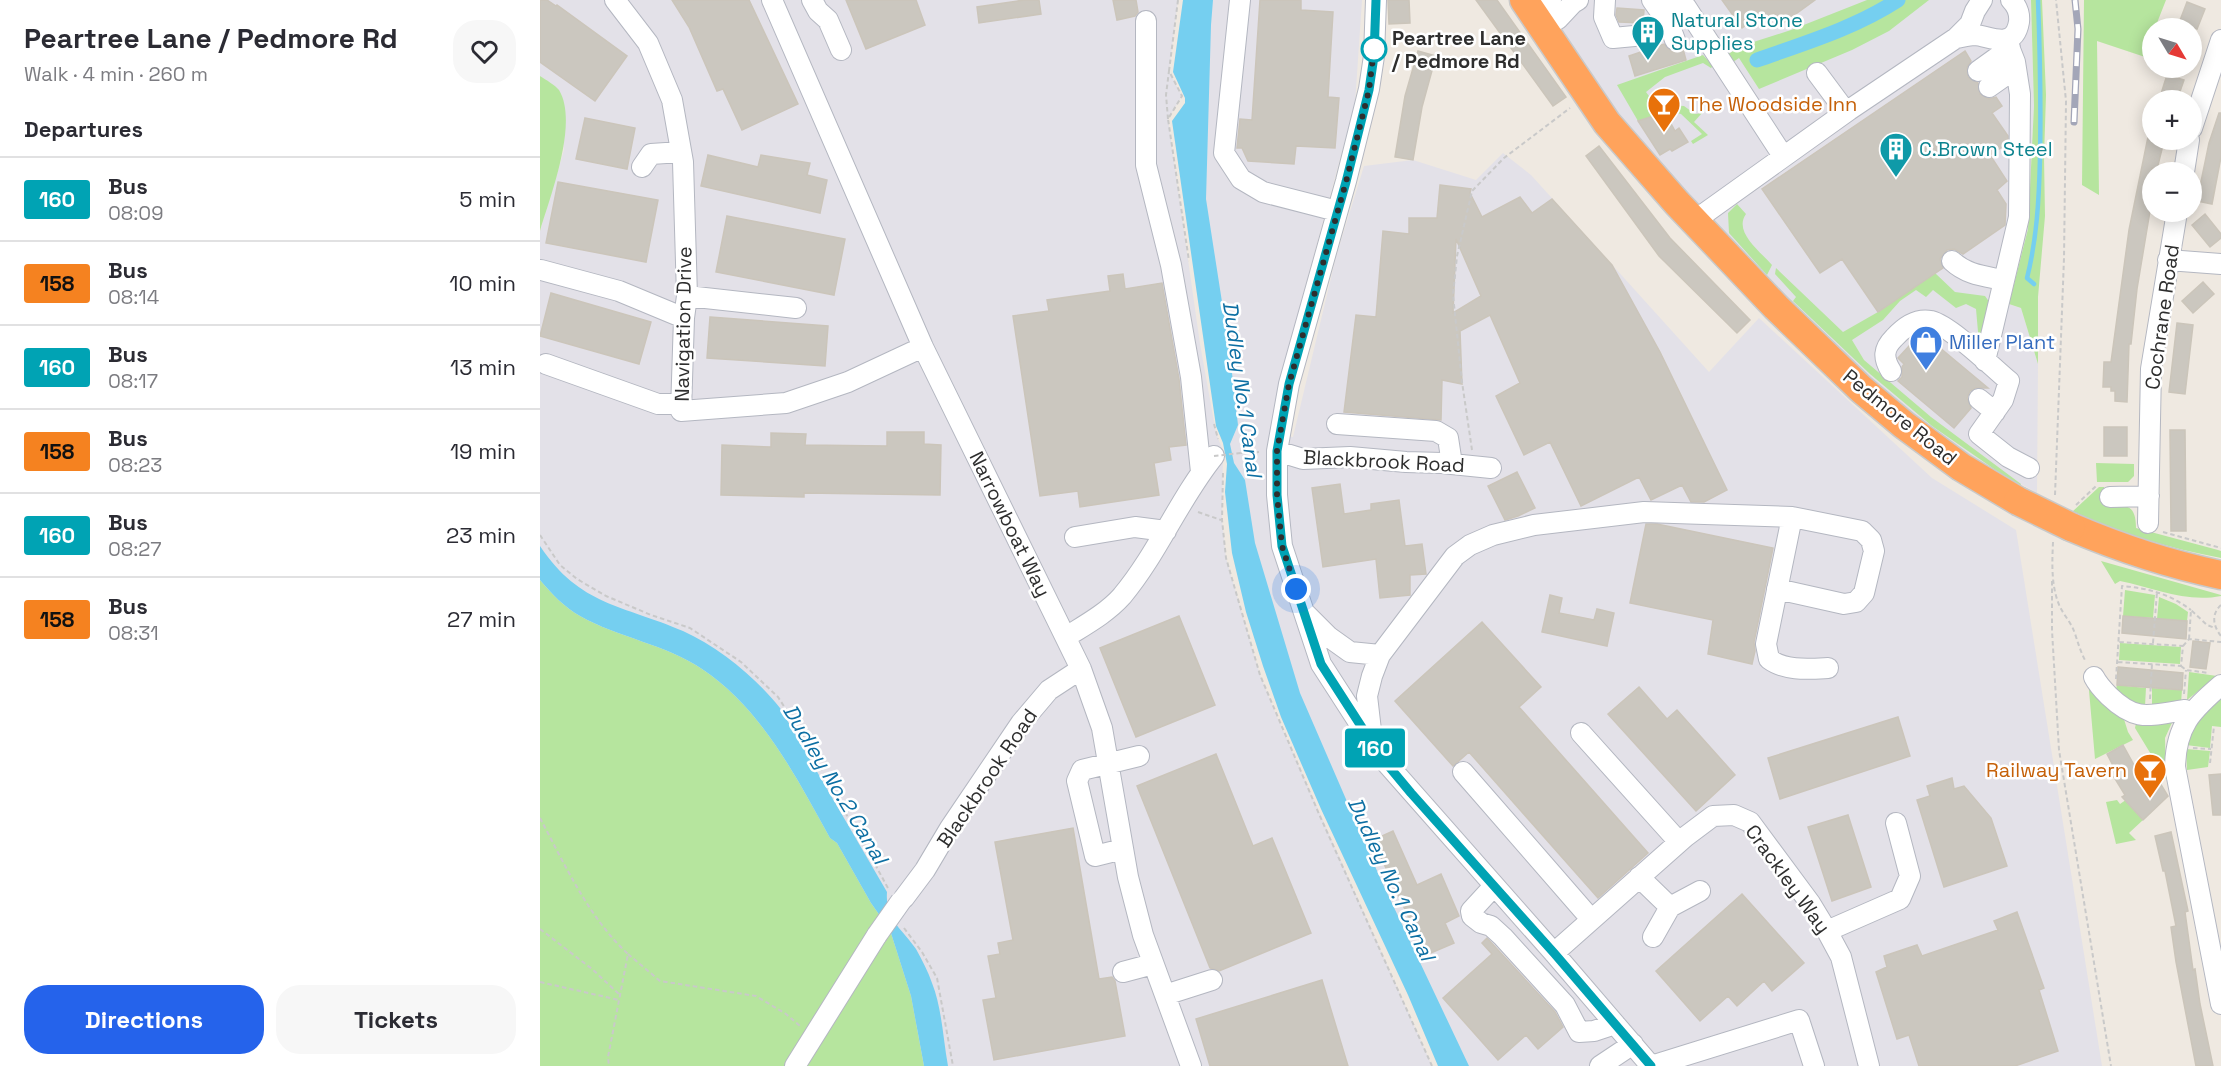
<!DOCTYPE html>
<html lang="en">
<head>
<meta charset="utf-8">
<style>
	body { margin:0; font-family:"Space Grotesk",sans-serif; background:#f7f7f7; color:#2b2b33; height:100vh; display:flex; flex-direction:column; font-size:22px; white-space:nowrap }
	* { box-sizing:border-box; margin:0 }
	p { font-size:20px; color:#7c7c81 }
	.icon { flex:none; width:33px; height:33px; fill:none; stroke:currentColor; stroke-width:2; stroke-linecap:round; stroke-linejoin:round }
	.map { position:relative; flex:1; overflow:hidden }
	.sheet { display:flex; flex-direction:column; background:#fff; width:540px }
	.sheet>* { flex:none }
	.badge { padding:0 12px; border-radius:4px; font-size:21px; line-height:39px }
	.needle { width:39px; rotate:128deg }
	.buttons { position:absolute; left:1602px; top:18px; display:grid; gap:12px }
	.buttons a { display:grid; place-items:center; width:60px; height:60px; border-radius:50%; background:#fff; box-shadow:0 3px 15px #0003; font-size:30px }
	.you { position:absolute; width:30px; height:30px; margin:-15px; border:4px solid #fff; border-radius:50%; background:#1a73e8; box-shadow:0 0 0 9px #1a73e833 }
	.map>.badge { position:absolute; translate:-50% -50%; box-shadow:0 0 0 3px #fff }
	h2 { padding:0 24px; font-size:22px; line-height:54px }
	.round { display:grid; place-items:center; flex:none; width:63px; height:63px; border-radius:24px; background:#f7f7f7 }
	.headline { display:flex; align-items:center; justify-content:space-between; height:102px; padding:0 24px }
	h1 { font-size:28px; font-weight:700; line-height:45px }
	.primary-button { display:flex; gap:12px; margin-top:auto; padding:12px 24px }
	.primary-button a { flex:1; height:69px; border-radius:24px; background:#2563eb; color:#fff; font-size:24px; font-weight:700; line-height:69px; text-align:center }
	.primary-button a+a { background:#f7f7f7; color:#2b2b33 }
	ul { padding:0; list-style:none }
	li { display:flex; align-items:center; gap:18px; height:84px; padding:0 24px; border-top:2px solid #e1e1e2 }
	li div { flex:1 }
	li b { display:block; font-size:22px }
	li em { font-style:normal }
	li .badge { min-width:66px; font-weight:700; text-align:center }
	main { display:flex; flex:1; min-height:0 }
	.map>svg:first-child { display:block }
</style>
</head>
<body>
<main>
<section class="sheet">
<div class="headline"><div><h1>Peartree Lane / Pedmore Rd</h1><p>Walk · 4 min · 260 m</p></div><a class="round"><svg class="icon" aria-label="heart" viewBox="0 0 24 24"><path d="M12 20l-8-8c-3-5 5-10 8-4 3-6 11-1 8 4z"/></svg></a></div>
<h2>Departures</h2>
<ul>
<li><span class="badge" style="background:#00a3b4;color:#fff">160</span><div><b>Bus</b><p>08:09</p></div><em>5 min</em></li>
<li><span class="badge" style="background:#f58220;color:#111">158</span><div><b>Bus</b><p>08:14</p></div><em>10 min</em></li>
<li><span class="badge" style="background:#00a3b4;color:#fff">160</span><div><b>Bus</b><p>08:17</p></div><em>13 min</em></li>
<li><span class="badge" style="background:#f58220;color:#111">158</span><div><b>Bus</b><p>08:23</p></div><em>19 min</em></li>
<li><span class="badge" style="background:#00a3b4;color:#fff">160</span><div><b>Bus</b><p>08:27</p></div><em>23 min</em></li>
<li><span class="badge" style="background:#f58220;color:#111">158</span><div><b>Bus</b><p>08:31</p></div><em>27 min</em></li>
</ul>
<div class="primary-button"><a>Directions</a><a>Tickets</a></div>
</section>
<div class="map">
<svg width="1681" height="1066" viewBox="0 0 1681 1066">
	<rect width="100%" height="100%" fill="#efe9e1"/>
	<path fill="#e3e1e8" d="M0 0H638L629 71 642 96 628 119 660 344 676 433 683 451 682 520 686 558 720 675 735 712 892 1066H396L225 708 0 564V231L24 150 18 89 0 76Z
		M659 0H822L815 104 745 361 731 434 753 437 796 257 824 166 873 160 936 180 963 153 991 175 1169 372 1219 318 1392 478 1476 530 1562 1066H913L799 817 704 548 665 277Z
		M993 0H1491L1494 106 1488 229 1469 304 1481 308 1498 364 1497 493 1481 484 1478 501 1406 460 1174 244Z"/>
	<path fill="#b6e59e" d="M1327 0H1389L1349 31 1312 50 1219 89 1199 58 1190 64 1186 55 1204 45 1251 30Z
		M1491 0H1502L1506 95 1504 157 1505 216 1498 297V364L1481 308 1469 304 1488 229 1494 106Z
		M1544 0H1626L1615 28H1612V36L1605 57 1557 41 1559 195 1542 185Z
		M1163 55 1173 66 1171 68 1163 63 1125 77 1106 92 1115 104 1144 106 1155 114 1162 113 1154 122 1168 135 1153 144 1151 141 1162 134 1141 114 1115 109 1114 116 1098 121 1077 85Z
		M0 76C6 80 15 85 19 90 39 123 10 197 0 231Z
		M1197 204 1206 214C1193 232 1221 252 1232 265L1227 275 1189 233 1188 213Z
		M1236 268 1303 332 1338 312 1395 273 1415 292 1445 296 1450 303 1443 339 1439 343 1436 309 1426 304 1416 308 1393 290 1386 297 1376 290 1360 301 1343 320 1312 340 1324 360 1391 417 1481 484 1480 487 1392 426 1330 374 1253 301 1256 297 1235 274Z
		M1556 463 1594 464V476L1588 482H1557Z
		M1559 487H1564V504C1585 505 1596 503 1596 528L1678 550 1681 551V558C1629 548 1580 534 1532 512Z
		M1561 561 1681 595V596C1646 603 1614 588 1580 581L1575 584Z
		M0 580C12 594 24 607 40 616 79 638 125 644 162 669 222 709 256 777 290 838L297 843 331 903 350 930 371 996 384 1066H0Z
		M1585 590 1615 595 1613 618 1583 616Z
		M1619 597 1636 604 1648 612 1647 621 1617 619Z
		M1580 643 1641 647 1640 664 1579 660Z
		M1649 672 1677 676 1647 700Z
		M1548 679 1583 716 1588 732 1593 740 1555 759Z
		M1577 685 1606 688 1605 706 1592 703 1576 689Z
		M1612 688 1642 690 1641 703 1612 708Z
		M1681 699V727L1672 726 1670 748 1646 745C1654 722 1663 714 1681 699Z
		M1635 716 1625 738 1626 779 1595 728 1596 723Z
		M1646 749 1670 751 1668 767 1647 770Z
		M1593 795 1603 820 1589 833 1596 840 1576 844 1566 802 1577 800 1580 804Z"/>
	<path fill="#75cff0" d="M643 0H673L671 25 666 199 689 347 698 425 690 444 694 463 705 480 715 543 760 693 841 880 929 1066H898L868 995 781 809 741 717 723 666 706 612 692 553 685 492 687 464 683 443 676 426 632 121 645 103V98L633 72Z
		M0 546C40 606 83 605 143 631 180 648 215 677 240 708L347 892C345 920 362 928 376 949 382 960 388 971 392 983 402 1008 403 1039 408 1066H384L371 996 350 930 331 903 297 843 290 838C256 777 222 709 162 669 125 644 79 638 40 616 24 607 12 594 0 580Z"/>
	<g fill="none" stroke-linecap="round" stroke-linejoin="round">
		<path stroke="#75cff0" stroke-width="4.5" d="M1494 284 1487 278C1497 238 1499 199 1500 158 1501 105 1500 53 1498 0"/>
		<path stroke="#75cff0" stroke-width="15" d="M1217 60C1265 43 1315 28 1358 0"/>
	</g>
	<path fill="#cbc7bf" stroke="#cbc5ba" stroke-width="1.5" fill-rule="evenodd" d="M0 0H7L16 6 17 5 87 56 55 101 0 62Z
		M132 0H209L258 104 202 130 183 89 177 91 149 27Z
		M306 0H376L385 25 326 49Z
		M484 0H499L501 14 439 23 437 7Z
		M573 0H596L598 12 595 16 577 20Z
		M720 0H761V10L793 12 788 97 799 98 795 148 756 146 754 164 708 161 702 148H697L700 119 712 120Z
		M848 0H869L870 23 849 24Z
		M936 0H957L1026 97 1013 106Z
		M1182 0H1275L1242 24 1234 13 1215 27 1212 21 1202 28Z
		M1647 2 1665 9 1657 29 1639 23Z
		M1077 8 1104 10 1103 23 1079 22 1076 15Z
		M1124 44 1132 52 1143 49 1146 60 1095 76 1089 56Z
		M878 51 896 56 882 107 873 160 855 157 865 96Z
		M1425 51 1431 61 1427 67 1428 77 1438 83 1440 94 1449 99 1456 97 1462 106 1452 113 1468 136V143L1450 155 1467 181 1457 190 1466 204 1465 225 1423 254 1414 249 1407 250 1400 259 1403 268 1338 312 1302 259 1280 273 1222 189Z
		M1627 75 1644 80 1637 100H1619Z
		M1115 110 1129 120 1135 131 1139 128 1148 142 1132 151 1130 149 1120 155 1098 121 1114 116Z
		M1679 113H1681V157L1672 204 1657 201 1669 143Z
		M45 118 95 128 87 169 36 159Z
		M1608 137 1624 141 1617 169 1612 168V199L1597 289 1591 344H1589L1587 402 1575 401V391H1571V387H1563L1564 362H1571L1589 230Z
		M1059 146 1130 238 1210 320 1197 333 1119 256 1046 156Z
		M168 155 218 167 221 155 270 163 267 175 287 180 280 213 161 186Z
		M18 182 118 200 106 262 6 243Z
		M900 185 931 189 930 193 942 217 980 197 992 213 1012 199 1072 265 1120 352 1187 490 1164 502H1151L1142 485 1111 500 1099 477 1041 506 1010 442 984 455 956 396 980 383 950 315 920 331 922 384 902 380 901 420 804 412 816 315 836 317 843 231 869 234V218H897ZM916 239 941 296 913 313Z
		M1665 214 1681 234V238L1670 247 1652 225Z
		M187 216 305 239 294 295 176 272Z
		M583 274 585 289 622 283 639 379 646 445 629 447 631 460 614 463 619 495 540 507 538 491 500 496 473 316 509 311 507 300 570 291 568 276Z
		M1663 282 1674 294 1653 313 1642 301Z
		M11 293 111 322 99 364 0 336Z
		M170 317 288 326 285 366 167 358Z
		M1637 323 1653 325 1645 394 1629 392Z
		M1387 337 1448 388H1435L1430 391 1427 398 1431 408 1414 428 1358 381 1362 377V367L1364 364 1358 358 1369 346 1375 351Z
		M1564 427H1587V456H1564Z
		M1630 430H1645L1646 531H1631Z
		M347 432H384V444L401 445 400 495 264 493V497L181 495 182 445 231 447V433L266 434 265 445 347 446Z
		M977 472 995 508 978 516 965 520 948 486Z
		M800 484 804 514 831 510V504L859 500 865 546 882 544 886 574 870 575V595L840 598 836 559 783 567 772 488Z
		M1106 524H1117L1233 548 1214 642 1215 651 1212 664 1168 654 1173 620 1090 603Z
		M1010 595 1022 598 1019 613 1054 620 1057 609 1074 613 1067 646 1002 632Z
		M639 616 675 705 596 737 560 648Z
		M1583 616 1647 621 1646 639 1582 633Z
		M942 622 1001 687 979 707 1108 853 1058 898 929 752 913 766 855 701Z
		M1653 641 1670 643 1666 669 1650 667Z
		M1578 667 1643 673 1642 690 1577 685Z
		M1099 687 1127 719 1137 710 1195 775 1156 811 1068 714Z
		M1358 717 1370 756 1240 799 1228 758Z
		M1583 745 1594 765 1605 758 1628 796 1603 820 1582 797 1585 795 1574 777 1578 775 1567 754Z
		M676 754 713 846 732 838 771 933 679 971 670 968 597 786Z
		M1681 774V815H1673L1669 775Z
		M1412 778 1414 789 1424 786 1451 818 1467 866 1404 887 1377 800 1390 796 1387 786Z
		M1308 815 1331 887 1292 901 1268 827Z
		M533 828 559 979 572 977 575 981 585 1036 454 1060 443 1000 456 998 448 956 460 954 458 943 473 940 455 842Z
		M853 831 877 885 901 874 919 916 905 923 914 943 886 955 833 840Z
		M1631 832 1648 911 1645 912 1653 970 1655 969 1660 1004 1673 1066H1656L1636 962 1631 927 1636 926 1625 871H1623L1615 836Z
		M1202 894 1264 963 1232 991 1224 981 1197 1006 1188 996 1160 1021 1116 971Z
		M1477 912 1504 988 1499 990 1518 1051 1475 1066H1379L1369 1035 1357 1039 1336 972 1347 967 1344 956 1377 945 1382 956 1458 930 1454 921Z
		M947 938 1015 1012 1023 1027 998 1049 986 1035 958 1060 903 998 952 954 942 943Z
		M782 980 808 1066H670L656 1019Z"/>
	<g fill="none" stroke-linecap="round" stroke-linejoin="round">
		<defs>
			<path id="minor" d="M75 0 108 43 132 100 143 162 147 296 144 318 141 411 246 403 308 382 383 347
				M232 0 383 347 541 669 562 728 588 877 603 935 651 1066
				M272 0 278 11 288 20 301 50
				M700 0 684 153 701 179 723 192 797 211
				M836 0 834 56 829 89 806 181 749 384 737 451V495L742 546 781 664 841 757 1014 953 1111 1066
				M1065 0 1064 17 1073 38 1105 35
				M1112 0 1129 24 1135 40
				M1127 0 1146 7 1243 156
				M606 21V165L631 265 651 377 661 472
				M1001 25 1018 19 1033 3 1038 0
				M1001 25 1005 8 1011 0
				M1416 38C1422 37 1429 35 1435 35 1450 36 1474 51 1479 22 1480 13 1477 6 1471 0
				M1438 71 1470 48
				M1277 73 1306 112
				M1449 87 1476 68
				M1652 128 1681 40
				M102 167 111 154 141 152
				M1644 172 1649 140
				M1154 221 1309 110 1416 38 1430 24 1435 11 1442 0
				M1628 260 1681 264
				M1412 261C1427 275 1444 276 1463 280
				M1 270 79 291 144 318
				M147 296 256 308
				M1445 361 1479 217 1480 94 1475 62 1466 39
				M6 364 118 404H141
				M1351 371C1343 358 1343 349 1354 338 1363 328 1376 318 1391 321 1411 326 1452 367 1469 381L1463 400 1439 434 1468 457 1489 468
				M1439 399 1455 412
				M797 424 896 431 908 438 912 464
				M737 451 763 459 810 457 866 462 902 463 951 468
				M1570 497 1609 496
				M1252 517 1226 644 1229 659C1245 671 1268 669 1288 668
				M1608 523 1611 369 1637 212
				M535 537 595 527 626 531
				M766 614 789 637 810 652 840 655
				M526 637C545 625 567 613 582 596 618 553 639 499 674 456
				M1554 677C1558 685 1563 690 1569 696 1597 723 1610 715 1645 710L1651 713
				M1681 685C1651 711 1636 726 1635 767L1681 1004
				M1041 733 1139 842
				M832 739 827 696 832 676 840 655 915 556 930 545 953 535 994 525 1104 512 1252 517 1322 531 1331 540 1334 551 1324 593 1316 602 1304 604 1237 589
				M923 772 1051 919
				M583 849 555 856 537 781 542 770 599 756
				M1099 877 1130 907 1160 891
				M954 886 931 911 932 916 941 923 951 926 963 937 1025 1005 1039 1032 1054 1031 1075 1024
				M364 898 385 870 410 828 481 723 509 690 541 669
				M1287 931 1360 899 1370 876 1356 823
				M1113 937 1130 907
				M1014 953 1145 837 1173 816 1194 815 1210 822 1270 903 1287 931 1301 957 1329 1066
				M583 972 613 964
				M625 995 672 980
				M255 1066 337 935
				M1060 1066 1093 1044
				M1111 1066 1259 1020 1274 1066"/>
			<path id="highway" d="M984 0 1067 123 1137 203 1236 307 1321 389 1364 425 1421 467 1478 501
				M1531 527C1580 548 1628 564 1681 575"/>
		</defs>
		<use href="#minor" stroke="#b4b7c1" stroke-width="22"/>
		<use href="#highway" stroke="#c9c9c9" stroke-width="31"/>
		<path stroke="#c9c9c9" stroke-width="2" stroke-dasharray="4.5 3" stroke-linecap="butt" d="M638 0 629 71 642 96 628 119 649 261
			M628 119 626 95 629 71
			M674 424 678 439
			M932 450 922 382 913 295 917 256 932 191 964 158 1030 108
			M701 453 719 452
			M683 473 682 520 686 558 720 675 779 814 892 1066
			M1515 495 1524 258 1526 101 1516 0
			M1536 505 1556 486
			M658 512 681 520
			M1623 532 1681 548
			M0 535 20 565 37 579 66 596 111 615 150 628 201 662 238 697 267 742 296 798 318 833 349 890
			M1513 542C1512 564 1511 587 1520 607 1524 615 1531 623 1534 631 1538 642 1540 651 1546 662
			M1512 581V630L1519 750 1571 1066
			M1681 605C1671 614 1673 626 1681 636
			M1649 639 1651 610 1667 625 1675 628
			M1613 643 1617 592
			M1643 646 1649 639 1681 642
			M1578 662 1641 666 1643 646 1579 642
			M1641 666 1646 670 1669 673
			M1576 679 1582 586C1608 588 1630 594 1651 610
			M1644 694 1646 670
			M1610 699 1612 664
			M1653 748 1671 749
			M1670 763 1674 726
			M0 818C25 865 49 918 88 954L68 1057 69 1066
			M364 928 382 952 397 978 413 1066
			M0 929 52 969 80 995
			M88 954 120 981 216 996 246 1014 260 1026
			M0 982 79 1000"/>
		<use href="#minor" stroke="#fff" stroke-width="20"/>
		<use href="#highway" stroke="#ffa35c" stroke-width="28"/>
		<defs>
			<path id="rail" d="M1534 122 1538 29 1535 0"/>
		</defs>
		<use href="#rail" stroke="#a3a6b8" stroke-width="7"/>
		<use href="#rail" stroke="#fff" stroke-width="4.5" stroke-dasharray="14" stroke-linecap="butt"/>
		<defs>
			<path id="minor-bridge" d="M337 935 361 901"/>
			<path id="highway-bridge" d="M1478 501 1531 527"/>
		</defs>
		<use href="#minor-bridge" stroke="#b4b7c1" stroke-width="22" stroke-linecap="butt"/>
		<use href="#highway-bridge" stroke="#c9c9c9" stroke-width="31" stroke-linecap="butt"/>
		<path stroke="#c9c9c9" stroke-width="2" stroke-dasharray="4.5 3" stroke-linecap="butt" d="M674 456 701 453"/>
		<use href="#minor-bridge" stroke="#fff" stroke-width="20"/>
		<use href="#highway-bridge" stroke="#ffa35c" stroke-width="28"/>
	</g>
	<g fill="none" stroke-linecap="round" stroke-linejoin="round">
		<defs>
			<path id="line" d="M836 0 834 56 829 90 806 182 749 384 737 451V495L742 546 781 664 841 757 871 793 1014 953 1111 1066"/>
		</defs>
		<use href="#line" stroke="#fff" stroke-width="14"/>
		<use href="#line" stroke="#00a3b4" stroke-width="9"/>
		<path stroke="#2e2e2e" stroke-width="6" stroke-dasharray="0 10.8" d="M756 589 742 546 737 495V451L749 384 806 182 829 90 834 49"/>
	</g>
	<defs>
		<symbol id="building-pin" viewBox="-11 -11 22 30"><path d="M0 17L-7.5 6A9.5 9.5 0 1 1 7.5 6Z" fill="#0f9aa8" stroke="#fff"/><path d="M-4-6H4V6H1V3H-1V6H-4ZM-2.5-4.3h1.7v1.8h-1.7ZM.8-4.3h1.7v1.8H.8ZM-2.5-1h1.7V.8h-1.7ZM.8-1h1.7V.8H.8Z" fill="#fff"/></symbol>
		<symbol id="bar-pin" viewBox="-11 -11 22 30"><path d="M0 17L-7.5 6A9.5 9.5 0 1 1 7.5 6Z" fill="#e8710a" stroke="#fff"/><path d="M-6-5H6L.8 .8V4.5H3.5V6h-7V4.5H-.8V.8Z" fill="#fff"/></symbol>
		<symbol id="shop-pin" viewBox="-11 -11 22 30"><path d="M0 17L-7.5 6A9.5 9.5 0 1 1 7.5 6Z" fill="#3f7fe0" stroke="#fff"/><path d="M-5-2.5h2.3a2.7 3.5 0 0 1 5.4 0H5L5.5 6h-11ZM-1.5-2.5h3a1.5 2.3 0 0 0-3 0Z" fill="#fff"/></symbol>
	</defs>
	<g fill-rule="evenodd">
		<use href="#building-pin" x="1089" y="13" width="38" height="52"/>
		<use href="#bar-pin" x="1105" y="85" width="38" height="52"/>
		<use href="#building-pin" x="1337" y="130" width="38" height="52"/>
		<use href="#shop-pin" x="1367" y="323" width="38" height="52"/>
		<use href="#bar-pin" x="1591" y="751" width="38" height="52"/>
	</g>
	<circle fill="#fff" stroke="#00a3b4" stroke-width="3" cx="834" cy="49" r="12"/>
	<g text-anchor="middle" stroke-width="5" stroke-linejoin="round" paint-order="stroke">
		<g font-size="20" fill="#0d838f" stroke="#fff" text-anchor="start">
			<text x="1131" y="27">Natural Stone<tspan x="1131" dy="23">Supplies</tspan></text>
			<text x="1379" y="156">C.Brown Steel</text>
		</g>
		<g font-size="20" font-weight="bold" fill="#2e2e2e" stroke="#fff" text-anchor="start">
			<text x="852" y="45">Peartree Lane<tspan x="852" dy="23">/ Pedmore Rd</tspan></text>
		</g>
		<g font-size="20" fill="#c56008" stroke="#fff" text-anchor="start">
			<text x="1147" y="111">The Woodside Inn</text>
			<text x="1587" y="777" text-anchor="end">Railway Tavern</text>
		</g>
		<g font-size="20" fill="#2e2e2e" stroke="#fff">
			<text transform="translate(1622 317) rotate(-82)" y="7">Cochrane Road</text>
			<text transform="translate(143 324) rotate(-89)" y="7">Navigation Drive</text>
			<text transform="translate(1360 417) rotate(39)" y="7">Pedmore Road</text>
			<text transform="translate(844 461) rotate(3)" y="7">Blackbrook Road</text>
			<text transform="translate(470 524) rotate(64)" y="7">Narrowboat Way</text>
			<text transform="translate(447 778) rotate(-56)" y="7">Blackbrook Road</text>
			<text transform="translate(1248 879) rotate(54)" y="7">Crackley Way</text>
		</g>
		<g font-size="20" fill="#366cbe" stroke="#fff" text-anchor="start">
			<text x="1409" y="349">Miller Plant</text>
		</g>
		<g font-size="21" font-style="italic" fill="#0d6fa3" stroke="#fff">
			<text transform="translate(702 389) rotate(82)" y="7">Dudley No.1 Canal</text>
			<text transform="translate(295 784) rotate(59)" y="7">Dudley No.2 Canal</text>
			<text transform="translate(851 879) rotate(65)" y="7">Dudley No.1 Canal</text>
		</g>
	</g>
</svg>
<div class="buttons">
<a><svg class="needle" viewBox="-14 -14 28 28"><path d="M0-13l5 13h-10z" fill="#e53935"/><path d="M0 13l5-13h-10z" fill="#7c7c81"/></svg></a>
<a>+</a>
<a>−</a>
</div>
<div class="you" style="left:756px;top:589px"></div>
<b class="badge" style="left:835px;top:748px;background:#00a3b4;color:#fff">160</b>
</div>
</main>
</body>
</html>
